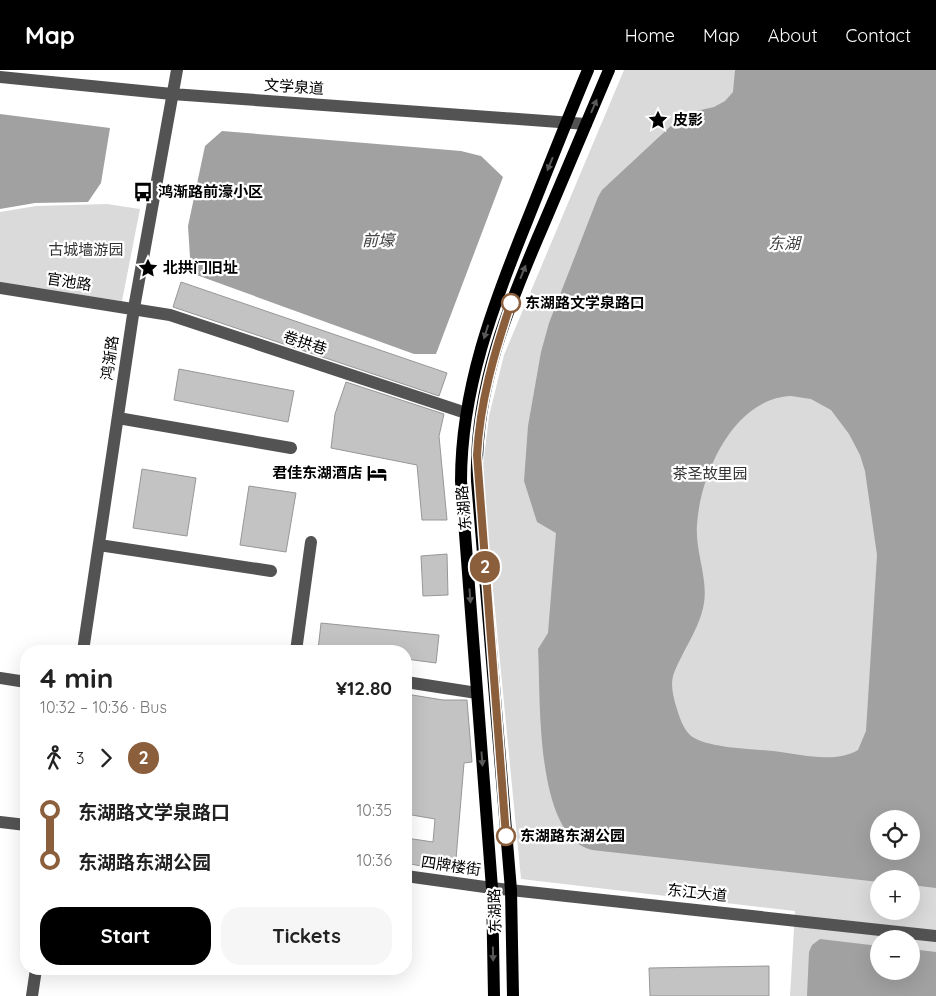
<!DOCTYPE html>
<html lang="en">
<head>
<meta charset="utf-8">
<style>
	body { margin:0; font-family:Quicksand,"Noto Sans SC",sans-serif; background:#f6f6f6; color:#222; height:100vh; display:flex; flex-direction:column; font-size:19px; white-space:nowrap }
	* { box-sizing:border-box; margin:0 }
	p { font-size:16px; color:#767676 }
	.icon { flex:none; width:28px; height:28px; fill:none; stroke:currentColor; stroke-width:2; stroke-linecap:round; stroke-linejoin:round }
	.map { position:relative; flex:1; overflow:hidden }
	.sheet { position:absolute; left:20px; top:575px; width:392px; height:330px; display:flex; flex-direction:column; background:#fff; border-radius:20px; box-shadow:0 5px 20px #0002 }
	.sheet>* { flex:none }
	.badge { padding:0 10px; border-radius:16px; font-size:18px; line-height:32px }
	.buttons { position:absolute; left:870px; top:740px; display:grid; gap:10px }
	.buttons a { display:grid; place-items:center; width:50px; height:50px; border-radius:50%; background:#fff; box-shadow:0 5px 20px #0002; font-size:25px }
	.map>.badge { position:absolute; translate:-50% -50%; box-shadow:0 0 0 2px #fff }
	.legs { display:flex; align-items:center; gap:8px; height:55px; padding:0 20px; font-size:16px }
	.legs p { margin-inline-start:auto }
	.headline { display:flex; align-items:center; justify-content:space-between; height:85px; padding:0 20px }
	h1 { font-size:28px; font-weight:700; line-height:38px }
	.action { display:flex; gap:10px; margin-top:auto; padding:10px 20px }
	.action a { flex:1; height:58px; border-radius:20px; background:#000; color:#fff; font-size:20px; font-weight:700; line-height:58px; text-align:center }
	.action a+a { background:#f6f6f6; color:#222 }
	ul { padding:0 20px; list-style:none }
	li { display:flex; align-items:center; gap:18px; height:50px; font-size:19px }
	li i { display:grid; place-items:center; width:8px; height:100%; margin:0 6px; background:currentColor }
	li i::after { content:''; width:12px; height:12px; margin:-6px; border:4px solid; border-radius:50%; background:#fff }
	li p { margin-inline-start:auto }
	li:first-child i { background:linear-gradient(#0000 50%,currentColor 0) }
	li:last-child i { background:linear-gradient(currentColor 50%,#0000 0) }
	header { display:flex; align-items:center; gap:30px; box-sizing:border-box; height:70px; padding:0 25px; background:#000; color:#fff }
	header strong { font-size:24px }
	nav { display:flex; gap:28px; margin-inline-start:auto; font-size:18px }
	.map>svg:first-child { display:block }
</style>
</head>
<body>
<header>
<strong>Map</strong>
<nav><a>Home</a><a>Map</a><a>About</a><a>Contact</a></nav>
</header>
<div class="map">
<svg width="936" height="926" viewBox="0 0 936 926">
	<rect width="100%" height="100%" fill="#fff"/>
	<path fill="#dadada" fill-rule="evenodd" d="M624 0H936V926H790L795 841 521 809 487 457 483 396 489 346 504 285ZM879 749H911V781H879ZM879 809H911V841H879ZM879 869H911V901H879Z
		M107 134 140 139 122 231 0 213V142L36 136Z"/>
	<path fill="#a1a1a1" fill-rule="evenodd" d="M735 0H936V818L911 815V809H879V812L592 780C534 766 541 627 538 579L548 563 556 463 537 452 524 411 528 356 541 282 549 253 598 127 602 120 674 53 692 42 714 37 725 31 733 22ZM791 326 811 329 831 340 849 364 860 385 865 401 877 485 866 661 858 680C834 694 799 684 773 681 752 679 707 678 691 666 683 659 679 646 676 636 673 625 670 614 674 603 683 580 700 558 704 533 708 507 695 481 697 455 700 404 734 328 791 326ZM879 749H911V781H879Z
		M0 44 110 58 101 113 88 132 35 133 0 139Z
		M222 61 461 81 481 86 503 107 436 284H414L191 203 188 156 205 76Z
		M820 869 879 876V901H911V879L936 882V926H807L809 882 812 875Z"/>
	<path fill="#c3c3c3" stroke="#979797" d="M181 212 447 303 439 326 173 237Z
		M179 299 294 321 288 352 174 330Z
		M346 312 444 344 439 366 447 450H422L417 395 331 378 335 344Z
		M142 399 196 408 187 466 133 458Z
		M249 416 296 423 286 482 240 475Z
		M447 484 448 525 423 526 421 486Z
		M321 553 439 565 436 593 406 589V581L318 580Z
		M406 624 443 630H467L472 692 464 693 456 789 428 787 426 797 406 793V768L433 772 435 749 406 744Z
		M769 896V926H650L649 898Z"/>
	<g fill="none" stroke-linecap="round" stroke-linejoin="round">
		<path stroke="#535353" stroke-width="12" d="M0 7 172 24 586 54
			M0 218 170 245 466 343
			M118 348 291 378
			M99 475 271 501
			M83 581 134 238 177 0
			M296 581 311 472
			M0 608 26 612
			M406 612 477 623
			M0 752 26 755
			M406 806 492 818 936 866
			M32 926 36 899"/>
		<path stroke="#000" stroke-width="12" d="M494 926 492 818 461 411C461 319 493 235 527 151 547 101 567 50 588 0
			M513 926 511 820 477 411C474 318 509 234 545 151 566 101 588 50 609 0"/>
	</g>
	<defs><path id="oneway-solid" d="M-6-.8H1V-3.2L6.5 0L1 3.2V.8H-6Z" transform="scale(1.25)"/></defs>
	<g fill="#595959">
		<use href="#oneway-solid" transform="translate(594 36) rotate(-67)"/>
		<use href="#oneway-solid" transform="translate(550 94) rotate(112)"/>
		<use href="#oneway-solid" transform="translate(523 202) rotate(-68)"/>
		<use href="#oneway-solid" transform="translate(486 262) rotate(107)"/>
		<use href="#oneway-solid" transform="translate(470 526) rotate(86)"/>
		<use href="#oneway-solid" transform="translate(482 689) rotate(86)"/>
		<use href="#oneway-solid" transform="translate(493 884) rotate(89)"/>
	</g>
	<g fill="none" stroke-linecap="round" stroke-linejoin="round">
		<defs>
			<path id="line-1" d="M506 766 477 385C480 332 494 283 511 233"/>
		</defs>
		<use href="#line-1" stroke="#fff" stroke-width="11"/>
		<use href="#line-1" stroke="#8b5e3c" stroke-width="8"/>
	</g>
	<defs>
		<symbol id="sight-bare" viewBox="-9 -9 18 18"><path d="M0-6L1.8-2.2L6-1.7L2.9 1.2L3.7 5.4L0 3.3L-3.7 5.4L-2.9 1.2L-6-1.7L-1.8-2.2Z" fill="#000" stroke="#fff" stroke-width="2.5" paint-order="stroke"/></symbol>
		<symbol id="bus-bare" viewBox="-9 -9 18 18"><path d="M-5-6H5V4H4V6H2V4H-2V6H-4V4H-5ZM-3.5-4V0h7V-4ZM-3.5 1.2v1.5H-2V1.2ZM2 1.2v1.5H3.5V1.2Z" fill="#000" stroke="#fff" stroke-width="2.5" paint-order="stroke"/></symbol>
		<symbol id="hotel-bare" viewBox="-9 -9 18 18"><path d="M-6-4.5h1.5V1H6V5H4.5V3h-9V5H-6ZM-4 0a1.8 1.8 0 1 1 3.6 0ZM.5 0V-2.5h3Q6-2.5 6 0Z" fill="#000" stroke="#fff" stroke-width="2.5" paint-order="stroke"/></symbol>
	</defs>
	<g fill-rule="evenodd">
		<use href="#sight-bare" x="644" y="36" width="28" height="28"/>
		<use href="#bus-bare" x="129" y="108" width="28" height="28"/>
		<use href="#sight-bare" x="134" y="184" width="28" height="28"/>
		<use href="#hotel-bare" x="363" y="389" width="28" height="28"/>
	</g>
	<g fill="#fff" stroke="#8b5e3c" stroke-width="2.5">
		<circle cx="511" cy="233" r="9"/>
		<circle cx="506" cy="766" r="9"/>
	</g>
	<g text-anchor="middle" stroke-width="4.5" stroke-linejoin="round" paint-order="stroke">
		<g font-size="15" fill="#000" stroke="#fff">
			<text transform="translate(294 17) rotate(4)" y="5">文学泉道</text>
			<text transform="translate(69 212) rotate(9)" y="5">官池路</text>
			<text transform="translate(305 273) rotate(18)" y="5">卷拱巷</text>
			<text transform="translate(110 288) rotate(-82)" y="5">鸿渐路</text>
			<text transform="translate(464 438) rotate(-95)" y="5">东湖路</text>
			<text transform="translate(451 796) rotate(8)" y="5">四牌楼街</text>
			<text transform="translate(697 823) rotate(6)" y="5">东江大道</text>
			<text transform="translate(495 841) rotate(-92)" y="5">东湖路</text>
		</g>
		<g font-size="15" font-weight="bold" fill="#000" stroke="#fff" text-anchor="start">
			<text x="673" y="55">皮影</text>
			<text x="158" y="127">鸿渐路前濠小区</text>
			<text x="163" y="203">北拱门旧址</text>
			<text x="362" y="408" text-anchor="end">君佳东湖酒店</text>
		</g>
		<g font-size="15" fill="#313131" stroke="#fff">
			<text x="86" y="185">古城墙游园</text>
			<text x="710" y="409">茶圣故里园</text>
		</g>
		<g font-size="15" font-weight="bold" fill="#000" stroke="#fff" text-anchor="start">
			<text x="525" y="238">东湖路文学泉路口</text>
			<text x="520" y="771">东湖路东湖公园</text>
		</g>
		<g font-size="16" font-style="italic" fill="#424242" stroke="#fff">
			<text x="378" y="176">前壕</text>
			<text x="784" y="179">东湖</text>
		</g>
	</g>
</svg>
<div class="buttons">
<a><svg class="icon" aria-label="locate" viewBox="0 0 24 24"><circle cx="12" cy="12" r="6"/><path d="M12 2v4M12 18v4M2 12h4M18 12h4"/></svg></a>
<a>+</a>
<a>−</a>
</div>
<b class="badge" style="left:485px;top:497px;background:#8b5e3c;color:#fff">2</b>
<section class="sheet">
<div class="headline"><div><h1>4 min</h1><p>10:32 – 10:36 · Bus</p></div><b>¥12.80</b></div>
<div class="legs"><svg class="icon" aria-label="walk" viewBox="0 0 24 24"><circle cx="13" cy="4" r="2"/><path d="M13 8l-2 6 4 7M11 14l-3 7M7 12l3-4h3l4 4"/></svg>3<svg class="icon" aria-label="forward" viewBox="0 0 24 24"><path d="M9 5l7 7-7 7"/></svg><b class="badge" style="background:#8b5e3c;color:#fff">2</b></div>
<ul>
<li><i style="color:#8b5e3c"></i><b>东湖路文学泉路口</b><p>10:35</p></li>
<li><i style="color:#8b5e3c"></i><b>东湖路东湖公园</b><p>10:36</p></li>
</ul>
<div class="action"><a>Start</a><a>Tickets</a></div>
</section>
</div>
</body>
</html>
